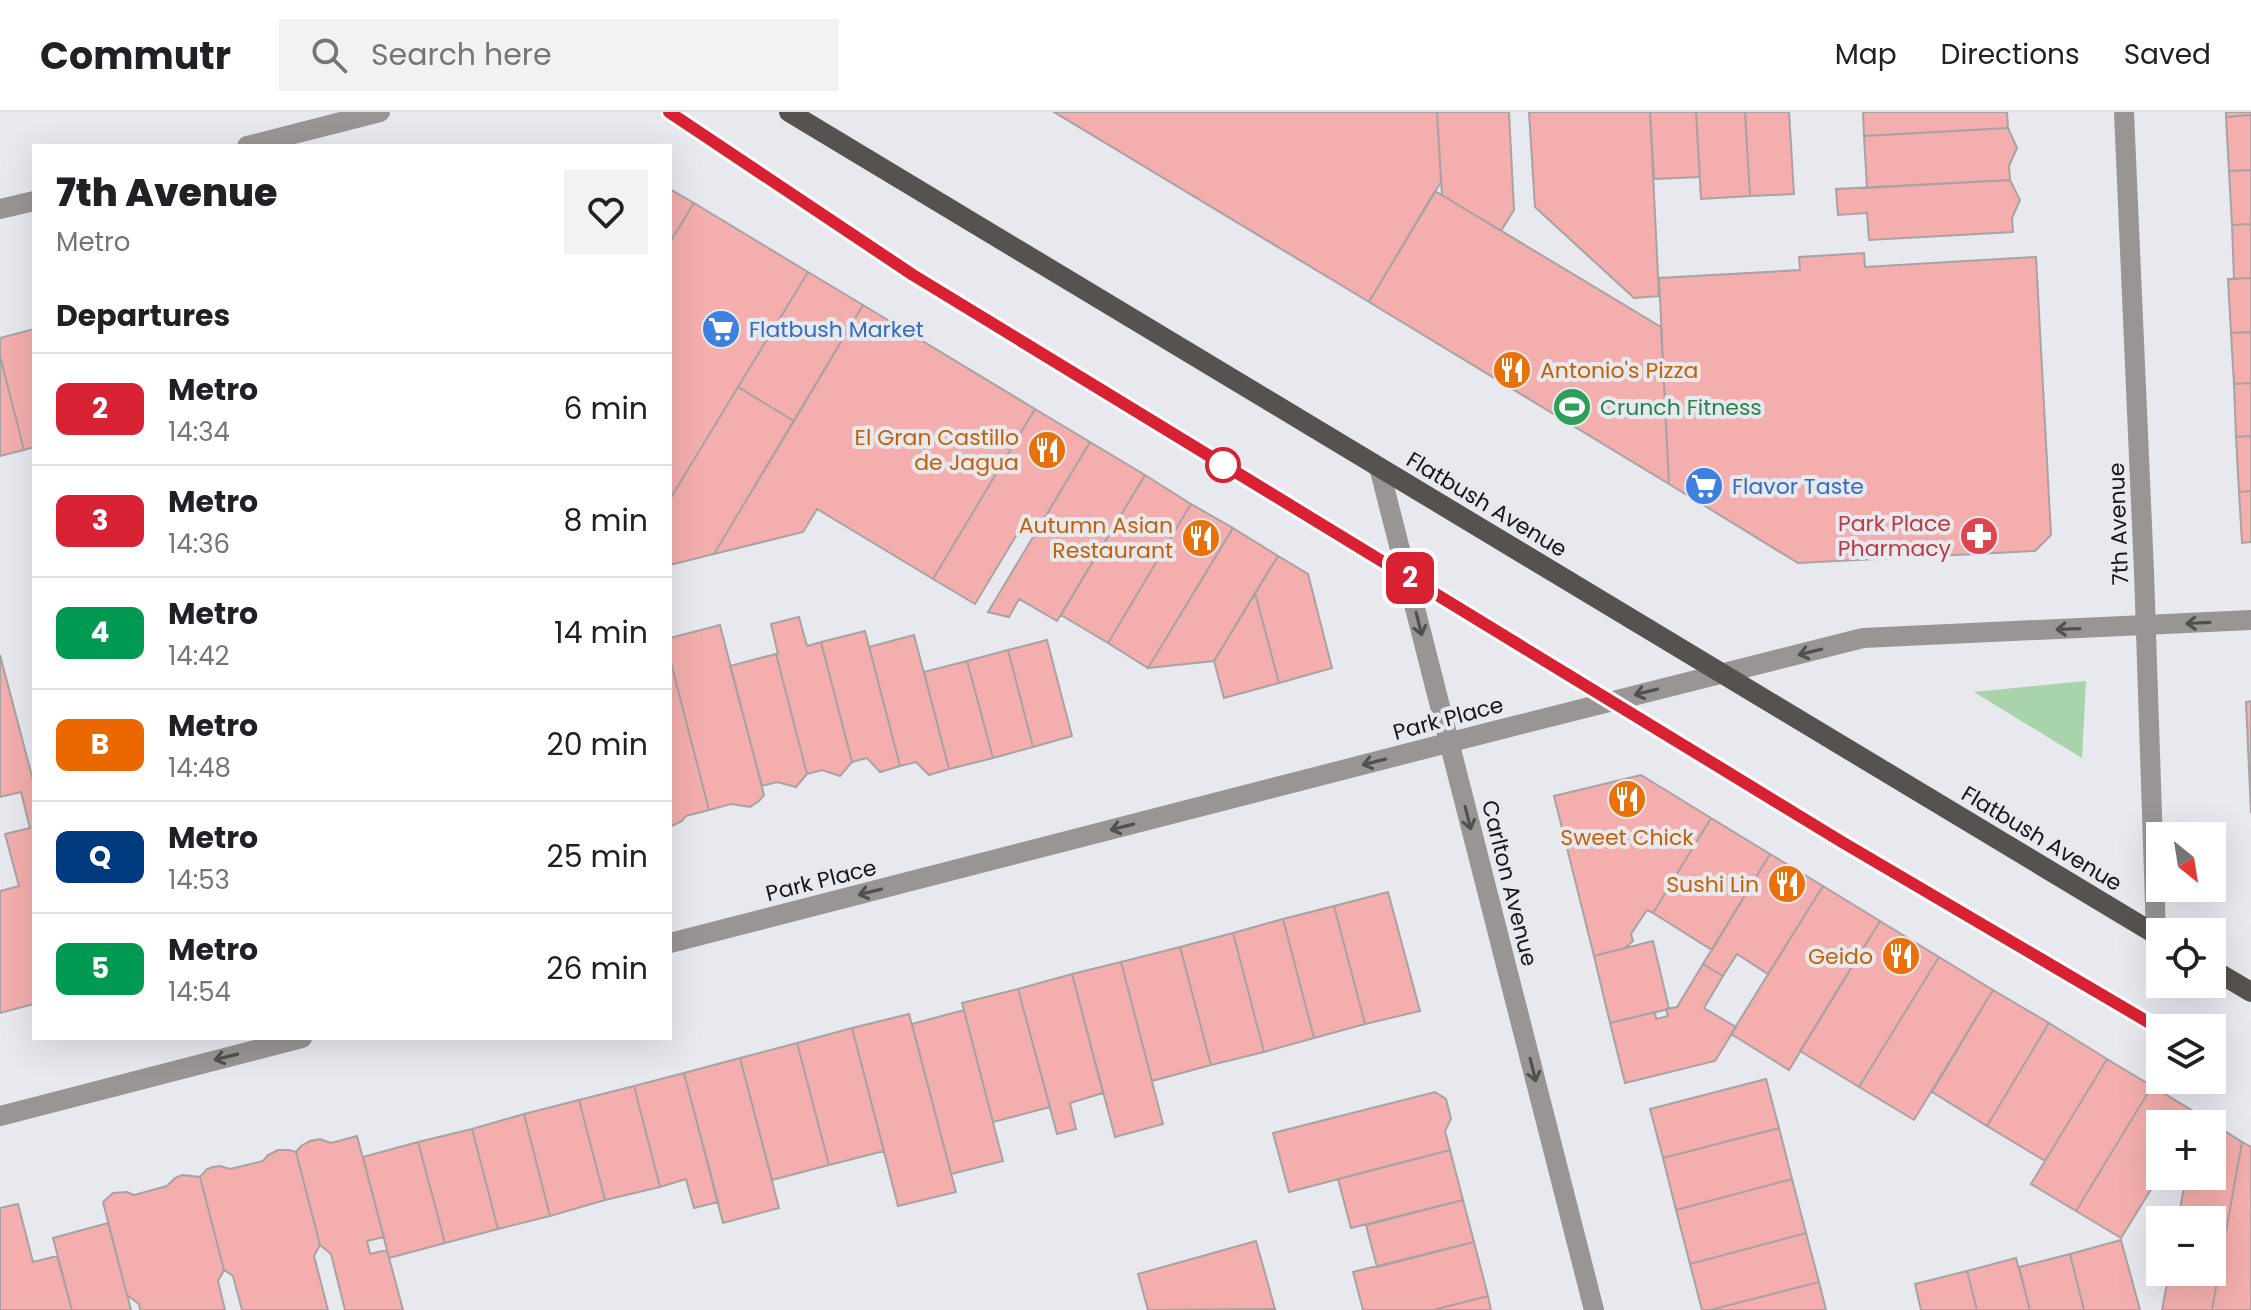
<!DOCTYPE html>
<html lang="en">
<head>
<meta charset="utf-8">
<style>
	body { margin:0; font-family:Poppins,sans-serif; background:#f2f2f2; color:#202124; height:100vh; display:flex; flex-direction:column; font-size:30px; white-space:nowrap }
	* { box-sizing:border-box; margin:0 }
	p { font-size:26px; color:#757577 }
	.icon { flex:none; width:44px; height:44px; fill:none; stroke:currentColor; stroke-width:2; stroke-linecap:round; stroke-linejoin:round }
	.map { position:relative; flex:1; overflow:hidden }
	.panel { position:absolute; left:32px; top:32px; width:640px; height:896px; display:flex; flex-direction:column; background:#fff; border-radius:0px; box-shadow:0 8px 32px #0002 }
	.panel>* { flex:none }
	.badge { padding:0 16px; border-radius:12px; font-size:28px; line-height:52px }
	.needle { width:52px; rotate:150deg }
	.fabs { position:absolute; left:2146px; top:710px; display:grid; gap:16px }
	.fabs a { display:grid; place-items:center; width:80px; height:80px; border-radius:0px; background:#fff; box-shadow:0 8px 32px #0002; font-size:40px }
	.map>.badge { position:absolute; translate:-50% -50%; box-shadow:0 0 0 4px #fff }
	h2 { padding:0 24px; font-size:30px; line-height:72px }
	.round { display:grid; place-items:center; flex:none; width:84px; height:84px; border-radius:0px; background:#f2f2f2 }
	.summary { display:flex; align-items:center; justify-content:space-between; height:136px; padding:0 24px }
	h1 { font-size:38px; font-weight:800; line-height:60px }
	ul { padding:0; list-style:none }
	li { display:flex; align-items:center; gap:24px; height:112px; padding:0 24px; border-top:2px solid #e0e0e0 }
	li div { flex:1 }
	li b { display:block; font-size:30px }
	li em { font-style:normal }
	li .badge { min-width:88px; font-weight:700; text-align:center }
	header { display:flex; align-items:center; gap:48px; box-sizing:border-box; height:112px; padding:0 40px; background:#fff; border-bottom:2px solid #e0e0e0 }
	header strong { font-size:38px }
	nav { display:flex; gap:44px; margin-inline-start:auto; font-size:28px }
	.search { width:560px; height:72px; background:#f2f2f2; display:flex; align-items:center; gap:20px; box-sizing:border-box; padding:0 28px; border-radius:0px; color:#757577; font-size:30px }
	.map>svg:first-child { display:block }
</style>
</head>
<body>
<header>
<strong>Commutr</strong>
<div class="search"><svg class="icon" aria-label="search" viewBox="0 0 24 24"><circle cx="10" cy="10" r="6"/><path d="M15 15l6 6"/></svg>Search here</div>
<nav><a>Map</a><a>Directions</a><a>Saved</a></nav>
</header>
<div class="map">
<svg width="2251" height="1198" viewBox="0 0 2251 1198">
	<rect width="100%" height="100%" fill="#e7e9ef"/>
	<path fill="#a8d3ab" d="M2086 569 2082 646 1974 580Z"/>
	<path fill="#f3aead" stroke="#a9a2a2" stroke-width="2" d="M1054 0H1437L1441 70 1369 190Z
		M1437 0H1509L1514 98 1501 119 1442 83Z
		M1529 0H1650L1659 184 1634 186 1535 95Z
		M1650 0H1696L1700 65 1654 67Z
		M1696 0H1745L1750 84 1701 87Z
		M1745 0H1789L1794 82 1750 84Z
		M1863 0H2007L2008 16 1864 24Z
		M2226 0H2251V3L2226 5Z
		M2251 3V58L2229 59 2226 5Z
		M2008 16 2017 36 2009 54 2010 68 1867 76 1864 24Z
		M2251 58V112L2232 113 2229 59Z
		M2010 68 2020 88 2012 106 2013 120 1869 128 1867 101 1838 103 1836 77Z
		M670 77 694 91 670 130Z
		M1435 79 1661 215 1669 372 1369 190Z
		M694 91 808 160 670 387V130Z
		M2251 112V166L2234 167 2232 113Z
		M1864 141 1865 155 2036 145 2051 423 2035 439 1798 451 1669 372 1659 166 1800 158 1799 145Z
		M808 160 863 193 794 309 738 275Z
		M2251 166V220L2231 221 2228 167Z
		M863 193 1035 297 933 467 817 397 803 420 714 442Z
		M34 217V335L24 338 0 244V226Z
		M2251 220V271L2234 272 2231 221Z
		M0 244 24 338 0 344Z
		M2251 271V324L2236 325 2234 272Z
		M738 275 794 309 714 442 670 453V387Z
		M1035 297 1090 330 1035 422 1022 414 975 492 933 467Z
		M2251 324V379L2239 380 2236 325Z
		M1090 330 1145 363 1057 509 1019 487 1009 505 988 500Z
		M1145 363 1191 392 1108 531 1061 503Z
		M2251 379V430L2242 431 2239 380Z
		M1191 392 1233 416 1148 556 1108 531Z
		M1233 416 1278 444 1214 549 1148 556Z
		M1278 444 1308 462 1332 556 1279 571 1255 481Z
		M1255 481 1279 571 1224 586 1214 549Z
		M799 505 807 534 821 530 852 650 840 664 822 658 807 662 776 542H778L771 512Z
		M720 513 764 683 759 689 750 695 731 692 709 698 670 547V526Z
		M865 519 900 654 880 660 867 646 852 650 821 530Z
		M914 523 949 657 929 663 916 650 900 654 869 535Z
		M1047 528 1072 624 1033 635 1008 538Z
		M1008 538 1033 635 993 646 967 549Z
		M776 542 807 662 796 675 777 670 762 674 730 554Z
		M0 543 34 672V892L0 901V779L19 774 5 722 30 716 21 680 0 685Z
		M670 547 709 698 686 704 682 709 670 715Z
		M967 549 993 646 949 657 924 560Z
		M2251 589V701L2246 590Z
		M1641 663 1711 706 1653 801 1647 798 1631 822 1633 829 1625 836 1594 844 1554 684Z
		M1711 706 1770 742 1712 838 1653 801Z
		M1770 742 1823 774 1768 862 1737 842 1723 864 1703 852Z
		M1823 774 1880 809 1789 958 1731 922Z
		M1388 780 1420 899 1365 912 1334 794Z
		M1334 794 1365 912 1314 926 1283 807Z
		M1283 807 1314 926 1264 940 1233 821Z
		M1880 809 1939 845 1859 975 1800 939Z
		M1233 821 1264 940 1211 953 1180 835Z
		M1653 829 1669 897 1610 911 1594 844Z
		M1180 835 1211 953 1152 969 1121 850Z
		M1939 845 1993 878 1914 1008 1859 975Z
		M1121 850 1163 1012 1115 1025 1072 862Z
		M1703 852 1723 864 1704 896 1736 915 1715 949 1625 971 1610 911 1655 900 1656 907 1668 904 1666 897 1677 895Z
		M1072 862 1103 981 1070 991 1076 1017 1057 1022 1018 877Z
		M1018 877 1050 995 993 1010 962 891Z
		M1993 878 2049 911 1987 1014 1932 980Z
		M964 898 1003 1049 951 1062 912 912Z
		M909 902 956 1080 898 1094 852 916Z
		M2049 911 2107 947 2045 1049 1987 1014Z
		M852 916 884 1039 829 1053 797 931Z
		M797 931 829 1053 772 1068 740 946Z
		M740 946 779 1096 723 1111 684 961Z
		M2107 947 2152 974 2076 1099 2031 1072Z
		M684 961 718 1090 694 1096 686 1067 660 1075 634 974Z
		M1766 967 1779 1016 1663 1046 1650 997Z
		M634 974 660 1075 605 1088 579 988Z
		M2152 974 2198 1002 2191 1012H2160V1063L2121 1126 2076 1099Z
		M1435 980 1446 987 1451 1007 1445 1019 1450 1038 1289 1080 1273 1021Z
		M579 988 605 1088 550 1104 524 1002Z
		M524 1002 550 1104 498 1117 472 1017Z
		M2198 1002 2242 1030 2212 1198H2162L2169 1160H2212V1108H2178L2186 1064H2212V1012H2196Z
		M1779 1016 1792 1067 1676 1098 1663 1046Z
		M472 1017 498 1117 445 1131 418 1030Z
		M357 1024 384 1125 367 1129 370 1142 387 1138 403 1198H345L331 1142 320 1133 296 1040 301 1034 310 1029 320 1027 331 1031Z
		M418 1030 445 1131 389 1146 363 1045Z
		M2242 1030 2251 1035V1198H2212Z
		M278 1038H289L296 1040 320 1133 314 1144 328 1198H242L233 1164 224 1158 200 1065 207 1057 213 1055 220 1054 230 1057 263 1049 268 1043Z
		M1450 1038 1463 1088 1351 1116 1338 1067Z
		M182 1063 200 1065 224 1158 218 1169 225 1198H140L139 1192 127 1183 103 1090 113 1081 127 1080 134 1083 167 1074 175 1066Z
		M1792 1067 1806 1121 1690 1152 1676 1098Z
		M1463 1088 1474 1130 1377 1155 1366 1113Z
		M18 1092 33 1150 57 1144 72 1198H0V1096Z
		M108 1111 131 1198H72L53 1126Z
		M1806 1121 1819 1170 1710 1198H1702L1690 1152Z
		M2121 1128 2140 1198H2084L2070 1142Z
		M1256 1129 1275 1197 1148 1198 1138 1162Z
		M1474 1130 1488 1184 1433 1198H1363L1353 1160Z
		M2070 1142 2084 1198H2030L2019 1155Z
		M2016 1146 2030 1198H1977L1967 1159Z
		M1967 1159 1977 1198H1921L1915 1172Z
		M1819 1170 1826 1198H1710Z
		M1488 1184 1491 1198H1433Z"/>
	<g fill="none" stroke-linecap="round" stroke-linejoin="round">
		<path stroke="#989594" stroke-width="20" d="M2124 0 2144 460 2156 823
			M247 34 380 0
			M0 97 34 89
			M1379 355 1594 1198
			M670 831 1498 618 1863 526 2251 508
			M0 1004 302 926"/>
		<path stroke="#56524f" stroke-width="20" d="M789 0 2160 825
			M2212 857 2251 880"/>
	</g>
	<defs><path id="oneway-shaft" d="M-6 0H5M1.5-3L5.5 0L1.5 3" fill="none" stroke-width="1.6" stroke-linecap="round" stroke-linejoin="round" transform="scale(2)"/></defs>
	<g stroke="#515051">
		<use href="#oneway-shaft" transform="translate(2198 511) rotate(177)"/>
		<use href="#oneway-shaft" transform="translate(1419 512) rotate(76)"/>
		<use href="#oneway-shaft" transform="translate(2068 517) rotate(178)"/>
		<use href="#oneway-shaft" transform="translate(1810 540) rotate(166)"/>
		<use href="#oneway-shaft" transform="translate(1646 580) rotate(166)"/>
		<use href="#oneway-shaft" transform="translate(1374 650) rotate(166)"/>
		<use href="#oneway-shaft" transform="translate(1468 706) rotate(76)"/>
		<use href="#oneway-shaft" transform="translate(1122 715) rotate(166)"/>
		<use href="#oneway-shaft" transform="translate(870 780) rotate(166)"/>
		<use href="#oneway-shaft" transform="translate(226 945) rotate(166)"/>
		<use href="#oneway-shaft" transform="translate(1533 958) rotate(76)"/>
	</g>
	<g fill="none" stroke-linecap="round" stroke-linejoin="round">
		<defs>
			<path id="line" d="M669 0 913 163 1842 730 2160 917"/>
		</defs>
		<use href="#line" stroke="#fff" stroke-width="18"/>
		<use href="#line" stroke="#d82233" stroke-width="12"/>
	</g>
	<defs>
		<symbol id="supermarket-disc" viewBox="-11 -11 22 22"><circle r="9.5" fill="#3f7fe0" stroke="#e7e9ef"/><path d="M-6-5.5h2.5l.6 2H6L4.5 2H-2.5L-4.4-4H-6ZM-1.5 3.2a1.3 1.3 0 1 0 .1 0ZM3 3.2a1.3 1.3 0 1 0 .1 0Z" fill="#fff"/></symbol>
		<symbol id="restaurant-disc" viewBox="-11 -11 22 22"><circle r="9.5" fill="#e8710a" stroke="#e7e9ef"/><path d="M-5-6h1v4h1v-4h1v4h1v-4h1v5L-1.5 .5V6h-2V.5L-5-1ZM5-6V6H3V1.5H1.5Q1.5-4 5-6Z" fill="#fff"/></symbol>
		<symbol id="stadium-disc" viewBox="-11 -11 22 22"><circle r="9.5" fill="#2e9e5b" stroke="#e7e9ef"/><path d="M0-5a6.5 5 0 1 0 0 10a6.5 5 0 1 0 0-10ZM-3.5-1.8h7v3.6h-7Z" fill="#fff"/></symbol>
		<symbol id="pharmacy-disc" viewBox="-11 -11 22 22"><circle r="9.5" fill="#e0444e" stroke="#e7e9ef"/><path d="M-2-6h4v4h4v4h-4v4h-4v-4h-4v-4h4Z" fill="#fff"/></symbol>
	</defs>
	<g fill-rule="evenodd">
		<use href="#supermarket-disc" x="699" y="195" width="44" height="44"/>
		<use href="#restaurant-disc" x="1490" y="236" width="44" height="44"/>
		<use href="#stadium-disc" x="1550" y="273" width="44" height="44"/>
		<use href="#restaurant-disc" x="1025" y="316" width="44" height="44"/>
		<use href="#supermarket-disc" x="1682" y="352" width="44" height="44"/>
		<use href="#pharmacy-disc" x="1957" y="402" width="44" height="44"/>
		<use href="#restaurant-disc" x="1179" y="404" width="44" height="44"/>
		<use href="#restaurant-disc" x="1605" y="665" width="44" height="44"/>
		<use href="#restaurant-disc" x="1765" y="750" width="44" height="44"/>
		<use href="#restaurant-disc" x="1879" y="822" width="44" height="44"/>
	</g>
	<circle fill="#fff" stroke="#d82233" stroke-width="4" cx="1223" cy="353" r="16"/>
	<g text-anchor="middle" stroke-width="8" stroke-linejoin="round" paint-order="stroke">
		<g font-size="22" fill="#366cbe" stroke="#e7e9ef" text-anchor="start">
			<text x="749" y="225">Flatbush Market</text>
			<text x="1732" y="382">Flavor Taste</text>
		</g>
		<g font-size="22" fill="#c56008" stroke="#e7e9ef" text-anchor="end">
			<text x="1540" y="266" text-anchor="start">Antonio's Pizza</text>
			<text x="1019" y="333">El Gran Castillo<tspan x="1019" dy="25">de Jagua</tspan></text>
			<text x="1173" y="421">Autumn Asian<tspan x="1173" dy="25">Restaurant</tspan></text>
			<text x="1627" y="733" text-anchor="middle">Sweet Chick</text>
			<text x="1759" y="780">Sushi Lin</text>
			<text x="1873" y="852">Geido</text>
		</g>
		<g font-size="22" fill="#27864d" stroke="#e7e9ef" text-anchor="start">
			<text x="1600" y="303">Crunch Fitness</text>
		</g>
		<g font-size="22" fill="#17171a" stroke="#e7e9ef">
			<text transform="translate(1487 392) rotate(31)" y="8">Flatbush Avenue</text>
			<text transform="translate(2118 412) rotate(-92)" y="8">7th Avenue</text>
			<text transform="translate(1448 606) rotate(-15)" y="8">Park Place</text>
			<text transform="translate(2042 726) rotate(31)" y="8">Flatbush Avenue</text>
			<text transform="translate(821 768) rotate(-14)" y="8">Park Place</text>
			<text transform="translate(1510 771) rotate(76)" y="8">Carlton Avenue</text>
		</g>
		<g font-size="22" fill="#be3a42" stroke="#e7e9ef" text-anchor="end">
			<text x="1951" y="419">Park Place<tspan x="1951" dy="25">Pharmacy</tspan></text>
		</g>
	</g>
</svg>
<div class="fabs">
<a><svg class="needle" viewBox="-14 -14 28 28"><path d="M0-13l5 13h-10z" fill="#e53935"/><path d="M0 13l5-13h-10z" fill="#757577"/></svg></a>
<a><svg class="icon" aria-label="locate" viewBox="0 0 24 24"><circle cx="12" cy="12" r="6"/><path d="M12 2v4M12 18v4M2 12h4M18 12h4"/></svg></a>
<a><svg class="icon" aria-label="layers" viewBox="0 0 24 24"><path d="M12 4l9 5-9 5-9-5zM3 14l9 5 9-5"/></svg></a>
<a>+</a>
<a>−</a>
</div>
<b class="badge" style="left:1410px;top:466px;background:#d82233;color:#fff">2</b>
<section class="panel">
<div class="summary"><div><h1>7th Avenue</h1><p>Metro</p></div><a class="round"><svg class="icon" aria-label="heart" viewBox="0 0 24 24"><path d="M12 20l-8-8c-3-5 5-10 8-4 3-6 11-1 8 4z"/></svg></a></div>
<h2>Departures</h2>
<ul>
<li><span class="badge" style="background:#d82233;color:#fff">2</span><div><b>Metro</b><p>14:34</p></div><em>6 min</em></li>
<li><span class="badge" style="background:#d82233;color:#fff">3</span><div><b>Metro</b><p>14:36</p></div><em>8 min</em></li>
<li><span class="badge" style="background:#009952;color:#fff">4</span><div><b>Metro</b><p>14:42</p></div><em>14 min</em></li>
<li><span class="badge" style="background:#eb6800;color:#fff">B</span><div><b>Metro</b><p>14:48</p></div><em>20 min</em></li>
<li><span class="badge" style="background:#003b80;color:#fff">Q</span><div><b>Metro</b><p>14:53</p></div><em>25 min</em></li>
<li><span class="badge" style="background:#009952;color:#fff">5</span><div><b>Metro</b><p>14:54</p></div><em>26 min</em></li>
</ul>
</section>
</div>
</body>
</html>
